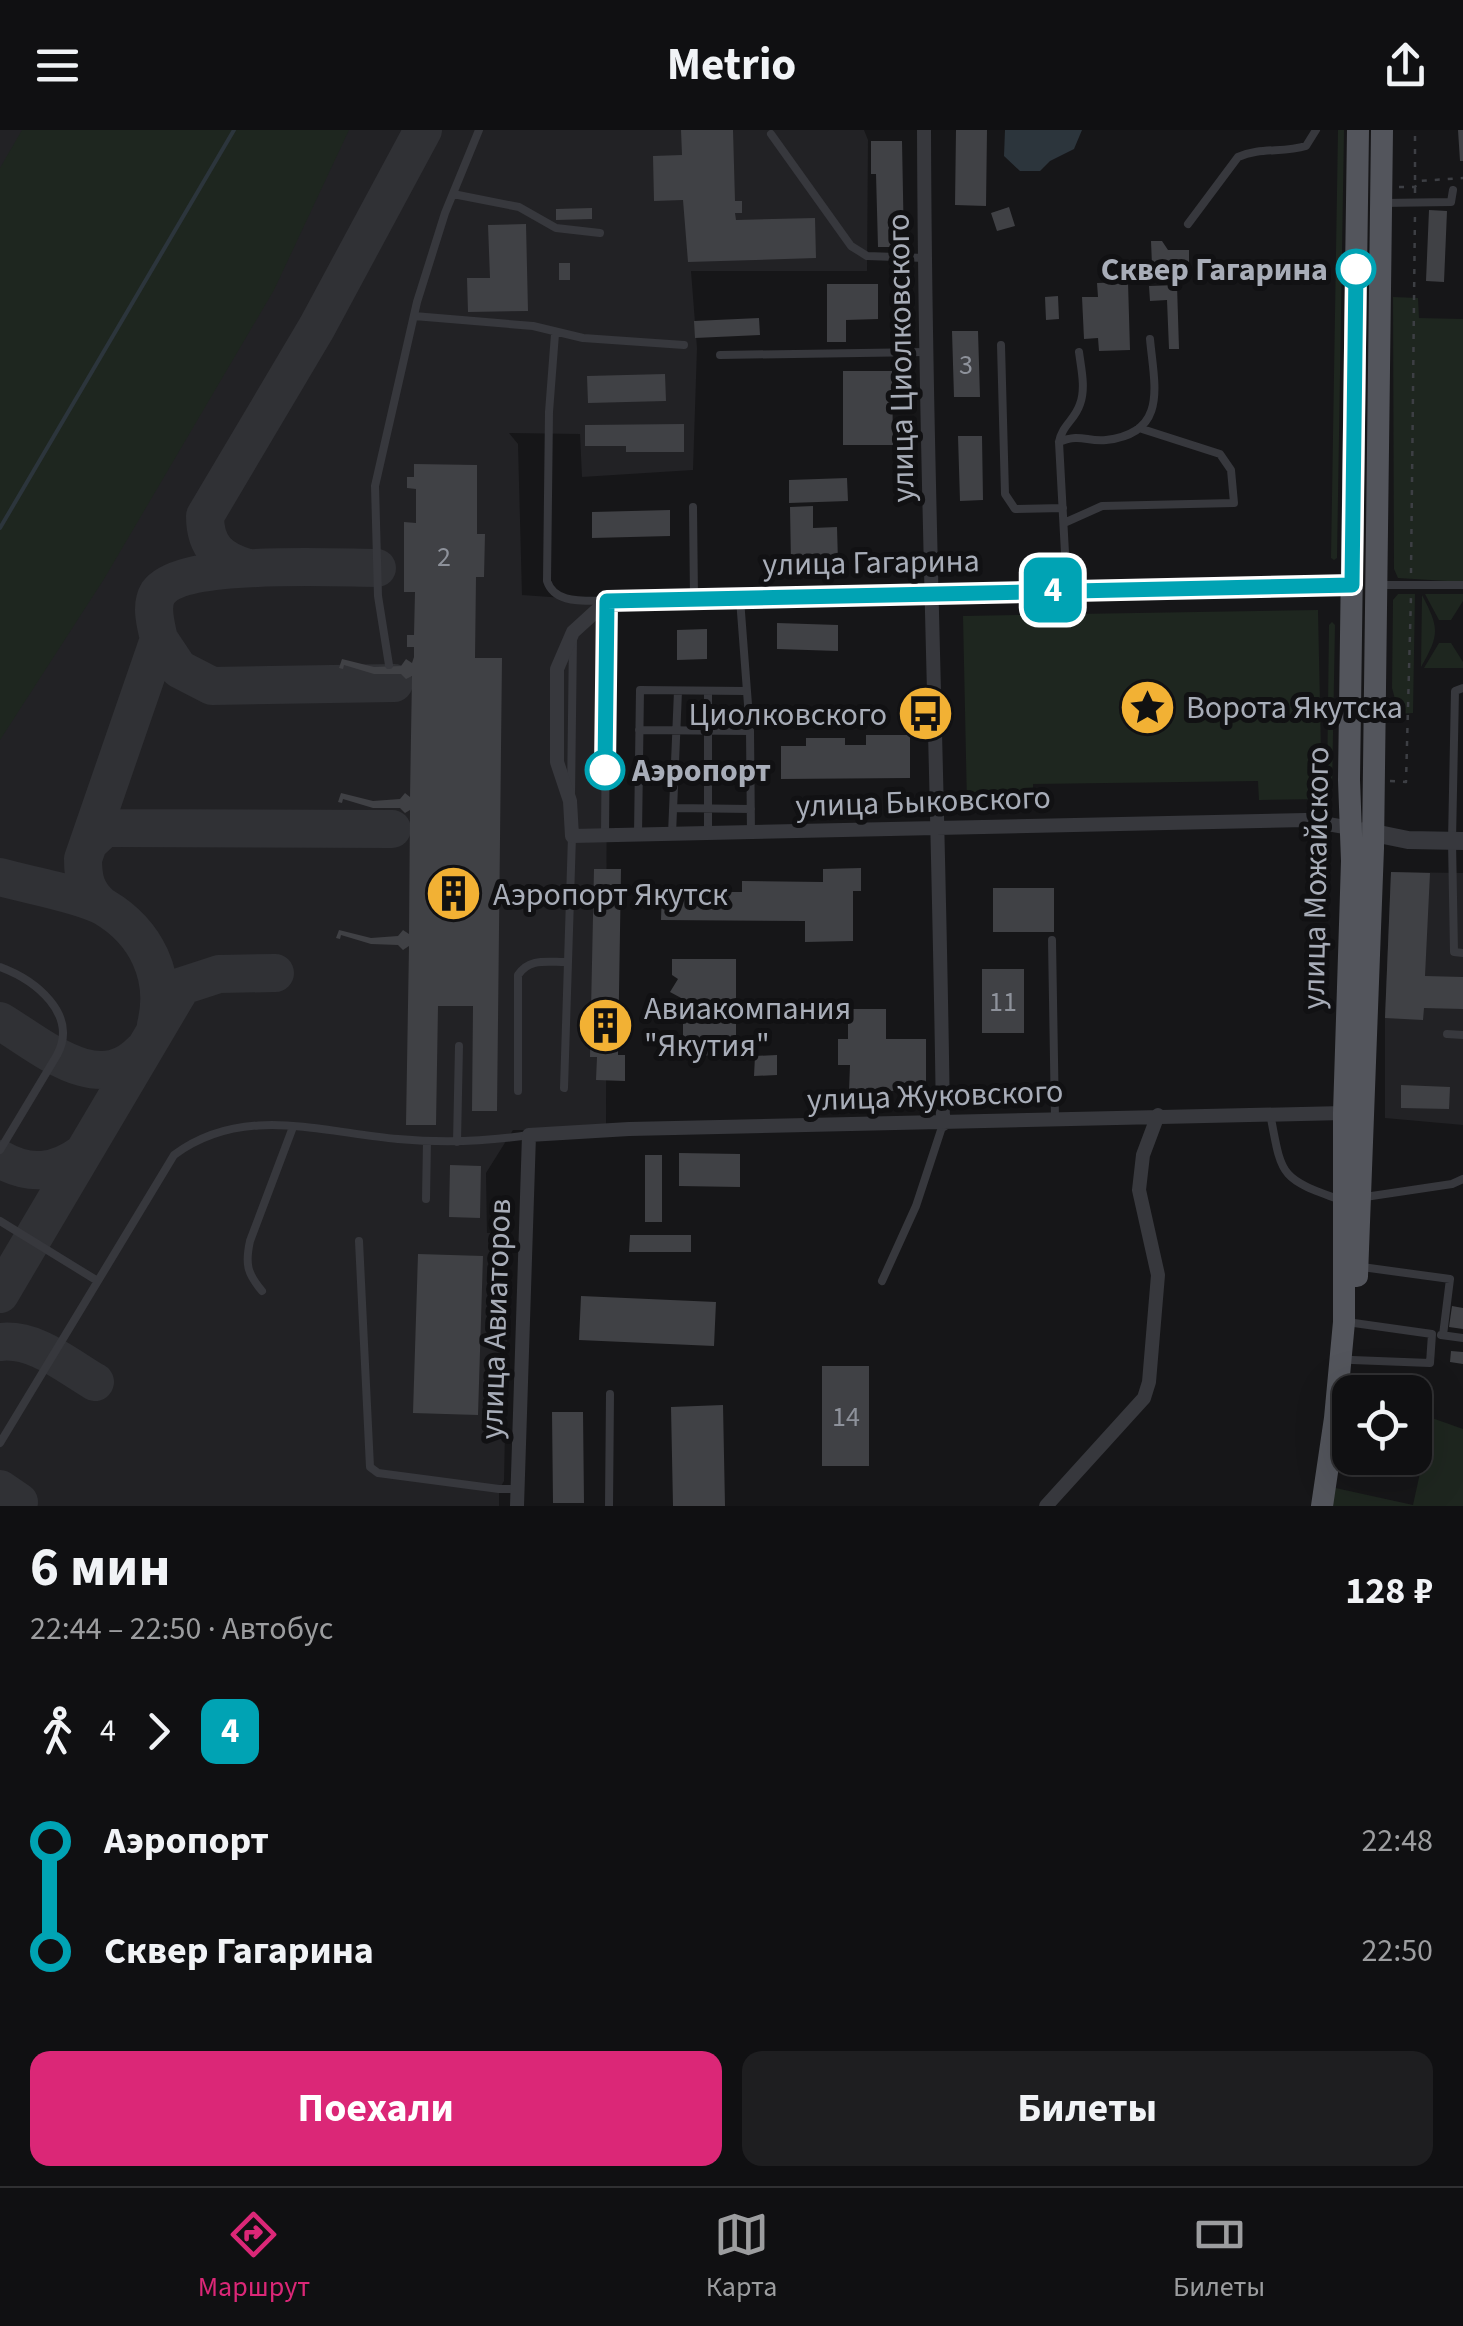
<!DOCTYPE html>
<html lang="ru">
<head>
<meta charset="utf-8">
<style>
	body { margin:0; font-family:"Source Sans 3",sans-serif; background:#1e1e20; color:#f1f3f6; height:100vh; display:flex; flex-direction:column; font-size:38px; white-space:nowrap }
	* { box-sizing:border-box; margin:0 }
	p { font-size:32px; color:#9c9d9f }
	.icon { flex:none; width:55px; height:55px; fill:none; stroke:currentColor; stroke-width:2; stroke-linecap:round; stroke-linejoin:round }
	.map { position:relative; height:1376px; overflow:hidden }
	.details { display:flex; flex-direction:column; background:#101012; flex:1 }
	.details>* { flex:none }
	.badge { padding:0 20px; border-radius:15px; font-size:35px; line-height:65px }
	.tools { position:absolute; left:1332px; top:1245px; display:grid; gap:20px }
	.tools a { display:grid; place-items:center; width:100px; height:100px; border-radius:20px; background:#101012; box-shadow:0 10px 40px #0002,0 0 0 2px #303032; font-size:50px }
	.map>.badge { position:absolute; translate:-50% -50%; box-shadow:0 0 0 5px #fff }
	.legs { display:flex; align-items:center; gap:15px; height:110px; padding:0 30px; font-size:32px }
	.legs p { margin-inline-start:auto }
	.head { display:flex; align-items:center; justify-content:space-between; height:170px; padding:0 30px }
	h1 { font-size:55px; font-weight:700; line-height:75px }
	.primary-button { display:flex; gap:20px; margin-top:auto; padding:20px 30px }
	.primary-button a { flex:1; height:115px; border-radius:20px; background:#db2777; color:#fff; font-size:40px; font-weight:700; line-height:115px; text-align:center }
	.primary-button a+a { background:#1e1e20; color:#f1f3f6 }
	ul { padding:0 30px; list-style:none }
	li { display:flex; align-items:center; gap:35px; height:110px; font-size:38px }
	li i { display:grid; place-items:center; width:15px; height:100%; margin:0 12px; background:currentColor }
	li i::after { content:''; width:25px; height:25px; margin:-12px; border:8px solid; border-radius:50%; background:#101012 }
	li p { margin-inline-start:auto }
	li:first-child i { background:linear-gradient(#0000 50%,currentColor 0) }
	li:last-child i { background:linear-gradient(currentColor 50%,#0000 0) }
	header { display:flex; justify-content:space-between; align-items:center; height:130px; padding:0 30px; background:#101012; font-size:45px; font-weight:700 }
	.tab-bar { display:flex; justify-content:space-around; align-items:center; height:140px; border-top:2px solid #303032; background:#101012; font-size:28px; color:#9c9d9f }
	.tab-bar a { display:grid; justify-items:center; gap:5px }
	.tab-bar .current { color:#db2777 }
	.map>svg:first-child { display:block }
</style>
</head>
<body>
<header><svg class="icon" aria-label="menu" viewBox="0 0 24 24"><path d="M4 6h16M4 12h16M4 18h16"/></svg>Metrio<svg class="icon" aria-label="share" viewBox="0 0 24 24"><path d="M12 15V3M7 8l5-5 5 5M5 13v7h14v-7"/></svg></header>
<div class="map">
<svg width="1463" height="1376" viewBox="0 0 1463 1376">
	<rect width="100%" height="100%" fill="#161618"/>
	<path fill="#222225" d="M0 0H864L868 10 867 141H691L697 218 693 340 582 347 580 304 509 303 518 314 522 465 607 471 606 1000H513L486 1043 487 1103H509L504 1351 499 1360V1376H0Z
		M1391 742 1463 743V995L1385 988V888Z"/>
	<path fill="#1e261f" d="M22 0H349L274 160 104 449 0 610V38Z
		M1338 0H1344L1337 428 1334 430 1331 428Z
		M1393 167 1418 168 1419 188 1463 189V452L1398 448 1394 439Z
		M1398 464H1415L1413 583 1399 584 1392 558 1393 470Z
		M1425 464H1463V471L1451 490H1439Z
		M1422 465C1440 499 1439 505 1421 537Z
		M1318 480 1322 669 1259 670 1258 651 1033 654V674L967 675 963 486Z
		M1332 492 1335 495 1332 659 1329 662 1327 659 1329 495Z
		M1439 513H1451L1463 532V538H1424Z
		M1432 1288 1463 1299V1376H1326L1331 1357 1413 1375Z"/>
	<path fill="#2c353c" d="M1005 0H1082L1074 19 1050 31 1040 41H1020L1004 26Z"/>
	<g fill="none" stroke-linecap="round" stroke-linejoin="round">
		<path stroke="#2c353c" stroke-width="4" d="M0 398 234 0"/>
		<path stroke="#303135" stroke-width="38" d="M248 438C220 430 205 417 205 386L317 197 423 0
			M159 509 179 539 212 556 394 553
			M89 713 105 698H113L392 699
			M0 747C28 755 81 764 104 777 146 802 168 846 156 895
			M101 775C86 762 83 749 83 729L159 509C156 495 150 476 158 463 182 429 335 438 377 438
			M0 891C42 916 98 968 142 921
			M0 1029C29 1046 56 1043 83 1023
			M0 1164 182 856 219 844 275 843
			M0 1212C35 1208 66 1235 95 1252
			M0 1359 19 1372"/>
	</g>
	<path fill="#404145" d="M681 0H733L735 71H742V83H735L736 90 815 88 816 128 688 132 683 70 654 71 653 26 682 25Z
		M956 0H987L986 76 955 75Z
		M1458 0H1463V31H1460Z
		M871 11H902L904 117H878L876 44H871Z
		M1009 77 1015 96 997 101 991 83Z
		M592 78V89L556 90V79Z
		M1429 80 1447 81 1444 152 1426 151Z
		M526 94 528 181 468 182 467 148H490L488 95Z
		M1151 111H1162L1168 120H1189V135H1152Z
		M559 133H570V150H559Z
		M1128 152 1130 220 1099 221 1098 208 1084 209 1082 167H1098L1097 153Z
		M827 154H878V189L846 190V212H827Z
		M1177 155 1179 219H1169L1167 170 1150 171 1149 156Z
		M1058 166 1059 189 1046 190 1045 167Z
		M759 188 760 205 695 208 694 191Z
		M952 201H978L980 267H954Z
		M843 241H892L893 315H843Z
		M665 244 666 271 588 273 587 246Z
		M684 294V322H626V316H585V295Z
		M958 306H982L983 370 960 371Z
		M414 334 477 335V404H485L484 447H476L475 528H502L497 981H472L473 876H438L436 995H406L409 816 403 820 398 815 371 814 341 805 340 809 336 808 339 800 371 808 398 806 403 800 409 804 410 680 405 683 400 678H373L343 669 342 673 338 672 341 663 373 671 400 669 405 663 410 667 412 546 406 549 401 544H374L344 535 343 539 339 538 342 529 374 537 401 536 406 529 412 533 414 527V517H407V505H414L415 462H404V392L416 393V359L407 358V347H414Z
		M847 348 848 371 789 373V350Z
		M813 376V398L837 397 838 432 791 434 790 377Z
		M670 380V406L592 408V382Z
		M777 493 838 495V521L777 519Z
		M707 499V529L677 530V500Z
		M866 605H910V648L781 649V616H806V608H845V615H866Z
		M861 738V761H853V811L805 812V791L661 790 662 759H668V762H742V751L823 752V739Z
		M594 739H621L618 925H625V951L596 950 597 927H590Z
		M1391 742 1430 743 1425 846 1463 847V879L1424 878 1423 890 1385 888Z
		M993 758H1054V802H993Z
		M672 829H736V925L683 926V869L670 862 678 849 672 845Z
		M982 839H1024V903H982Z
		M848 879H886V909H926V961H849L850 935H838V909H848Z
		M777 925V945L754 946 755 926Z
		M1401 955 1450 957 1449 979 1401 978Z
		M679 1023 740 1024V1057L679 1056Z
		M645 1025H662V1092H645Z
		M450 1035 481 1036 480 1088 449 1087Z
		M630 1105H691V1122H629Z
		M418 1124 483 1126 478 1285 413 1283Z
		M581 1166 716 1172 714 1216 579 1210Z
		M1452 1176 1463 1178V1199L1449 1197Z
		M1451 1221 1463 1222V1234L1450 1232Z
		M822 1236H869V1336H822Z
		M723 1275 725 1376H673L671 1277Z
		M552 1282H583L584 1373H553Z"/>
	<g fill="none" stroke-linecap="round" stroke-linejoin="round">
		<path stroke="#3d3f44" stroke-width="2.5" stroke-dasharray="5 8" stroke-linecap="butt" d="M1399 57H1415L1419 51 1463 48
			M1415 63V0
			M1411 443 1415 81
			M1390 651 1406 652 1411 466"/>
		<path stroke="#37383d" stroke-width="8" d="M771 4 851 116 867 126 925 128
			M453 64 519 77 556 98 600 103
			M1383 73 1451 72 1453 60
			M1188 94 1238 27C1260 17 1283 23 1306 16L1316 0
			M414 186 533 196 583 208 684 215
			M555 204 549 282 547 451C555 475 585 470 607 471L605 705
			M1001 215 1005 364 1015 379 1063 378
			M720 225 926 222
			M1059 312C1081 303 1086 312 1106 310 1169 303 1154 254 1150 209
			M693 377 694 468
			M1064 393 1102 376 1234 373 1231 340 1220 324 1139 298
			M1378 455H1463
			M1067 460 1059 312C1062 295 1075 290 1080 274 1086 258 1081 238 1079 222
			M740 469 750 601 751 704
			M389 535 378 466 375 356 417 172 445 83 479 0
			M1463 558 1455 561 1452 711 1454 822 1463 823
			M708 562V703
			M639 600 750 601
			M571 667 573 507
			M674 678 751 679
			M672 704 678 561
			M638 705 640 560 745 561
			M1052 810 1055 989
			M0 837C35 850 79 884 57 925L0 1020
			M1447 904 1463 905
			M564 958 572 706
			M518 961V845C529 828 547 832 565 832
			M1270 983C1282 1047 1279 1048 1341 1070
			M457 1012 459 916
			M1365 1067 1452 1054 1463 1049
			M426 1069 427 1011
			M0 1091 96 1150
			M359 1111 370 1337 378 1343 499 1359H517
			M1362 1137 1450 1149 1443 1205
			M882 1151 916 1076 943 994
			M262 1161C247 1143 245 1134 250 1111L293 997
			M1441 1205 1463 1208
			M1352 1230 1430 1233 1432 1204 1354 1193
			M0 1313 174 1025C243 974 320 1002 398 1009 443 1013 484 1012 529 1005
			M609 1376 610 1264"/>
		<path stroke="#37383d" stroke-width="14" d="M924 0C925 332 939 663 943 994
			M1350 698 1306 690 572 706 570 671 557 632V539L573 502 607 471 1352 455
			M517 1376 529 1005 629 999 1344 983
			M1046 1376 1144 1268 1149 1252 1158 1145 1139 1060 1143 1025 1158 985"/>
		<path stroke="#37383d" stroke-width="18" d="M1364 701 1408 710 1463 711"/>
		<path stroke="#53555c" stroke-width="22" d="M1357 1146 1373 718 1382 0
			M1322 1376 1335 1288 1344 1192V983L1352 731 1349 650 1358 0"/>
	</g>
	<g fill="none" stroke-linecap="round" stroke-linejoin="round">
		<defs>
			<path id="line-1" d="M605 640 607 471 1352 455 1356 139"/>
		</defs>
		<use href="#line-1" stroke="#fff" stroke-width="22"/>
		<use href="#line-1" stroke="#00a3b4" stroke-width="15"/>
	</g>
	<defs>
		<symbol id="sight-disc" viewBox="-11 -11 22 22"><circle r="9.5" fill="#f2b134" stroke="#111113"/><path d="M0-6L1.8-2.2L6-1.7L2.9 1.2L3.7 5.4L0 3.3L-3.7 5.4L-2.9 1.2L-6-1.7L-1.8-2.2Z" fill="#111"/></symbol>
		<symbol id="bus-disc" viewBox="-11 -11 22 22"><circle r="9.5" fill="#f2b134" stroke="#111113"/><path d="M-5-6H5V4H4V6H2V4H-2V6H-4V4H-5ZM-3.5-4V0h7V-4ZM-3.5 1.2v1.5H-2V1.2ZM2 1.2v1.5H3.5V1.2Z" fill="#111"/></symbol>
		<symbol id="building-disc" viewBox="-11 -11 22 22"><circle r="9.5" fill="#f2b134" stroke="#111113"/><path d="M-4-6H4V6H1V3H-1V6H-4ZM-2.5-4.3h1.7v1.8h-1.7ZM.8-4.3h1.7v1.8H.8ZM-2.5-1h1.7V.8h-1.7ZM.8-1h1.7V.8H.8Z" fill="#111"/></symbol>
	</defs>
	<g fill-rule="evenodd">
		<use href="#sight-disc" x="1116" y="546" width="63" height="63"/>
		<use href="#bus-disc" x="894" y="552" width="63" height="63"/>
		<use href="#building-disc" x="422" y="732" width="63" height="63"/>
		<use href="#building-disc" x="574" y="864" width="63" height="63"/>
	</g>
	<g fill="#fff" stroke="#00a3b4" stroke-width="5">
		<circle cx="1356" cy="139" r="18"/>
		<circle cx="605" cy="640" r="18"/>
	</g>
	<g text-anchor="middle" stroke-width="10" stroke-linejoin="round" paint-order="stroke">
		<g font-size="28" fill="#8e929b">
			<text x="966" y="244">3</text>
			<text x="444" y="436">2</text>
			<text x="1003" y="881">11</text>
			<text x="846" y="1296">14</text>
		</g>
		<g font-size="32" font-weight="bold" fill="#a8adb8" stroke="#111113" text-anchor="end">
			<text x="1328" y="150">Сквер Гагарина</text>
			<text x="632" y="651" text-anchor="start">Аэропорт</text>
		</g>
		<g font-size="32" fill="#a8adb8" stroke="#111113">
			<text transform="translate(900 228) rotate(-91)" y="11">улица Циолковского</text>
			<text transform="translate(871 432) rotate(-1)" y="11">улица Гагарина</text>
			<text transform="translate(923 671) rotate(-2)" y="11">улица Быковского</text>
			<text transform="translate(1315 748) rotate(-89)" y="11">улица Можайского</text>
			<text transform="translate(935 965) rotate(-2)" y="11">улица Жуковского</text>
			<text transform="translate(495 1189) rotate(-88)" y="11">улица Авиаторов</text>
		</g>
		<g font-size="32" fill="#a8adb8" stroke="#111113" text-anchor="start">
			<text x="1186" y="588">Ворота Якутска</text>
			<text x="887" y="595" text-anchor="end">Циолковского</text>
			<text x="493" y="775">Аэропорт Якутск</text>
			<text x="644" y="889">Авиакомпания<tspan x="644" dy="37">"Якутия"</tspan></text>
		</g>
	</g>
</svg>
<div class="tools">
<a><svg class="icon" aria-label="locate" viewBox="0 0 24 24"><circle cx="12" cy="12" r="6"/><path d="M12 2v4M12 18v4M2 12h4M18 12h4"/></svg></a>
</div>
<b class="badge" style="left:1053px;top:460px;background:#00a3b4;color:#fff">4</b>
</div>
<section class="details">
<div class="head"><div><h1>6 мин</h1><p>22:44 – 22:50 · Автобус</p></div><b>128 ₽</b></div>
<div class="legs"><svg class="icon" aria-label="walk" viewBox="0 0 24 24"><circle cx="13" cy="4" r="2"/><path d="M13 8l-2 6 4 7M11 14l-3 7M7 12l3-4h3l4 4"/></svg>4<svg class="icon" aria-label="forward" viewBox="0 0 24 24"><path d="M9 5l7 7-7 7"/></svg><b class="badge" style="background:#00a3b4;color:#fff">4</b></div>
<ul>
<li><i style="color:#00a3b4"></i><b>Аэропорт</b><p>22:48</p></li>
<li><i style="color:#00a3b4"></i><b>Сквер Гагарина</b><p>22:50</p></li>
</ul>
<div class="primary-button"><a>Поехали</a><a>Билеты</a></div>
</section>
<nav class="tab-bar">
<a class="current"><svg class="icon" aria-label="directions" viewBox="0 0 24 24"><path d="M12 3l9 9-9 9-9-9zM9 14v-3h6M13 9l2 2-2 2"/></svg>Маршрут</a>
<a><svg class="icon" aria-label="map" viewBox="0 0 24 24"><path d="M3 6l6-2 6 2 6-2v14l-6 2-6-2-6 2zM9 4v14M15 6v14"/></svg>Карта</a>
<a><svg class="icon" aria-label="tickets" viewBox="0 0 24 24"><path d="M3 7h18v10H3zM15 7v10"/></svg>Билеты</a>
</nav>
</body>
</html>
